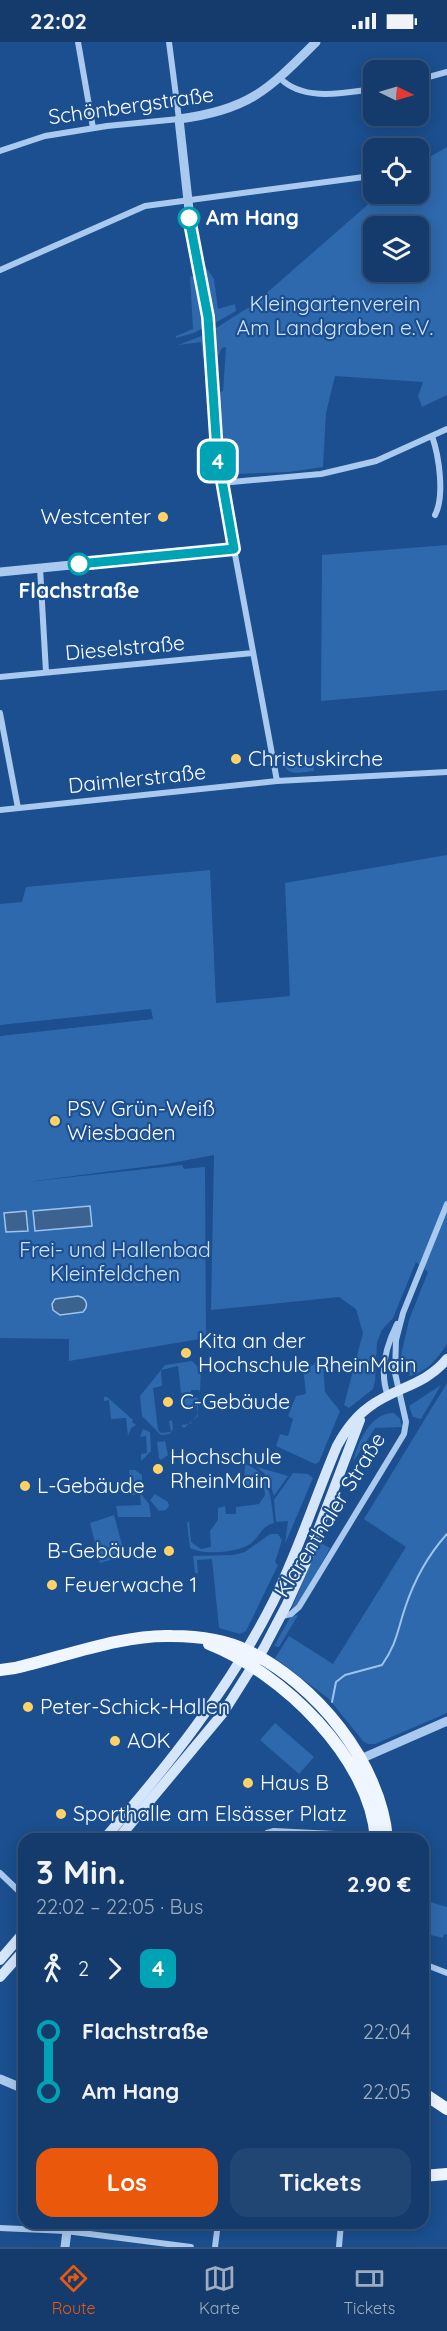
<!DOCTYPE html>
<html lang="de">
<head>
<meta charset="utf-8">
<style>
	body { margin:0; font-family:Quicksand,sans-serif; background:#214673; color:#f1f3f6; height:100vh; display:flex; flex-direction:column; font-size:22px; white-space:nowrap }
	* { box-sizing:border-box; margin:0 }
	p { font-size:20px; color:#9dadc1 }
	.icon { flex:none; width:33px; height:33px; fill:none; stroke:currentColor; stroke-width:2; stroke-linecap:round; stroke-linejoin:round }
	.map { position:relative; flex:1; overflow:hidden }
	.drawer { position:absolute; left:18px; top:1791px; width:411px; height:396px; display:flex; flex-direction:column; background:#143b6b; border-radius:18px; box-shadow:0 3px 15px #0003,0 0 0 2px #33557e }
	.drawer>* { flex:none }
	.badge { padding:0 12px; border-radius:9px; font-size:21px; line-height:39px }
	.needle { width:39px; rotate:95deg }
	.controls { position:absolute; left:363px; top:18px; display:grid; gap:12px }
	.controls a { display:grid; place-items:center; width:66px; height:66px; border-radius:12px; background:#143b6b; box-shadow:0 3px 15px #0003,0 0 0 2px #33557e; font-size:30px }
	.map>.badge { position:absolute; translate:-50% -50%; box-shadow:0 0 0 3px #fff }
	.legs { display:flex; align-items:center; gap:9px; height:66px; padding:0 18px; font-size:20px }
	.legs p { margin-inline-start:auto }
	.headline { display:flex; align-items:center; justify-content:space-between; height:102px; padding:0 18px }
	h1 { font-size:33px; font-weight:700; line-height:45px }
	.primary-button { display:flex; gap:12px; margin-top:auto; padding:12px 18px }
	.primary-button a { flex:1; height:69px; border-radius:18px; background:#ea580c; color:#fff; font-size:24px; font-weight:700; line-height:69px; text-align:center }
	.primary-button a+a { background:#214673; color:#f1f3f6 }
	ul { padding:0 18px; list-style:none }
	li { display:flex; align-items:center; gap:21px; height:60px; font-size:22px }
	li i { display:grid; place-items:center; width:9px; height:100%; margin:0 8px; background:currentColor }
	li i::after { content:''; width:15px; height:15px; margin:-8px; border:4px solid; border-radius:50%; background:#143b6b }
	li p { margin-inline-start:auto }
	li:first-child i { background:linear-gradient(#0000 50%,currentColor 0) }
	li:last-child i { background:linear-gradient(currentColor 50%,#0000 0) }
	.status { display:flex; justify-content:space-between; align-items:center; height:42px; padding:0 30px; background:#143b6b; direction:ltr }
	.status svg { height:16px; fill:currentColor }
	.tab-bar { display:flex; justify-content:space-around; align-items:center; height:84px; border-top:2px solid #33557e; background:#143b6b; font-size:16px; color:#9dadc1 }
	.tab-bar a { display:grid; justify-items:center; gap:3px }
	.tab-bar .current { color:#ea580c }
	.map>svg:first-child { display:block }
</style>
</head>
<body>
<div class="status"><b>22:02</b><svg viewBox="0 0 49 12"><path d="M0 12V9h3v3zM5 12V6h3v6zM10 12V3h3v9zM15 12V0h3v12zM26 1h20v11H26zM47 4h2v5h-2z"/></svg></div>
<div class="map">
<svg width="447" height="2205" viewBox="0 0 447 2205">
	<rect width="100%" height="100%" fill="#1b4f8f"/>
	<path fill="#2e69ad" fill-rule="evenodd" d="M447 105V353L422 365 418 354 423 340 335 334 326 371 323 425 289 430 231 432 225 422 219 350 223 349 226 305 222 306 218 314 216 286 254 262 380 152H418L419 121ZM374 184H418V230H374Z
		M205 224 214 237 218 267 235 262 236 269 215 281Z
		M190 234 194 235 203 286 194 291 176 296V294L193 287Z
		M204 293 206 314 203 316 201 300 178 303Z
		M447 503V648L321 659 322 513Z
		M313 715 314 729C301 730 285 736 283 718Z
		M447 813V1302C438 1316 426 1331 409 1334L410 1331 402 1325 400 1318 409 1278 428 1230 416 1220 393 1276 382 1288 377 1300 375 1339 373 1347 349 1366 344 1363 363 1291 356 1267 339 1255 211 1268 214 1113 166 1122 27 1140 182 1123 184 1127 205 1125 206 1296 69 1319V1297L0 1296V994L153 977 151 967 0 983V862L22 860 26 845 210 828 216 961 290 954 285 841Z
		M192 1319 201 1328 200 1350 199 1348H191V1351H181L178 1324 161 1328 162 1344 153 1346 158 1388 161 1391 171 1390 169 1379 172 1378 173 1387 170 1392 161 1393 142 1374 140 1354 165 1323Z
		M315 1320 323 1321 325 1350 340 1369 319 1420 315 1422 276 1404 280 1392 288 1394 293 1377 288 1374 296 1354 306 1352 303 1325 314 1323Z
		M447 1341V1671L375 1702H368L363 1699 329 1657 275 1616 289 1594 333 1622 406 1505 364 1477Z
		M441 1343 421 1377 413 1375 409 1364Z
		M104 1355H107L133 1378 132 1380 136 1383 131 1386 128 1394 126 1376 111 1377 109 1358 104 1359Z
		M194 1355 198 1356V1374L184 1386 181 1383 190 1382 198 1372 197 1364 181 1366V1357Z
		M394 1371 400 1377 402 1385 375 1386 353 1420C358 1400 370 1371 394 1371Z
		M143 1387 150 1390 151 1409 141 1419V1412L147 1411 146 1394 140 1395Z
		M165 1399 168 1413 161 1418 159 1416 157 1400Z
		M245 1422C271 1431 271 1458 274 1481 261 1484 260 1495 250 1502 237 1511 203 1513 190 1506L187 1481 189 1479 191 1500 201 1507 211 1505 210 1489 218 1478V1466L225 1464 226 1472H236V1465L259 1462 265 1453 264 1445 244 1446Z
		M257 1425 288 1434 274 1454 268 1435Z
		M129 1428H135L142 1433V1453L149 1462 151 1475H118L116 1464 141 1463 140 1452 132 1453Z
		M293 1431 308 1432 313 1436 279 1516 285 1502 288 1479 276 1480 274 1458Z
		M155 1452 168 1460 169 1464 166 1468 159 1469 150 1458Z
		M114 1473 125 1514 100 1521 90 1481Z
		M270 1492H278L282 1498 275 1520 278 1523 246 1589 240 1592 219 1586 212 1517 197 1518 198 1531H195L193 1514 233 1513 245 1510Z
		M319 1500 330 1506 297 1565 291 1568Z
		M298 1573 279 1605 274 1604 291 1574Z
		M275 1681 314 1715 299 1732 260 1698Z
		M423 1858 447 1865V1893L444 1892 443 1896 423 1891Z"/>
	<path fill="#3c6290" stroke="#9cc4f0" stroke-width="1.5" d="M90 1164 92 1184 35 1189 33 1169Z
		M26 1169 28 1189 6 1190 4 1171Z
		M78 1254C87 1256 89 1264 83 1270L60 1273 53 1268 52 1262 55 1257Z"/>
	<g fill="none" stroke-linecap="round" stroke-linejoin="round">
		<path stroke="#9cc4f0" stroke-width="2" d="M332 1660 336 1640 345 1633 382 1623C397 1601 397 1590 405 1566 414 1539 428 1513 447 1492"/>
		<path stroke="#a9c9ee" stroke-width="6" d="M78 0 93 86
			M280 36C303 60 344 51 374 47
			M418 38 447 30
			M0 109 45 94 107 84 179 77 169 0
			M0 228 145 164 364 135
			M432 394C439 414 445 454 435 473
			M221 441 321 432 376 419 447 387
			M234 507 277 739
			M40 526 46 630
			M0 635 253 611
			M0 671 18 766
			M0 768 277 739 447 730
			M388 1354C379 1330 386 1304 397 1282
			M282 1574 291 1572 299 1565 404 1392 406 1380 395 1331 396 1298 403 1271 447 1162
			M262 1797 267 1791 274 1789 375 1794
			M0 1831 24 1854
			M429 1924 447 1931
			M0 2186 66 2189 191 2205
			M215 2205 218 2181
			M339 2205 341 2181"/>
		<path stroke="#a9c9ee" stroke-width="9" d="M0 530 234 507 218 420 208 275 192 195 179 77C249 68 268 48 316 0
			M356 1719 447 1679
			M0 2037 24 2047
			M65 2205 68 2181"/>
		<path stroke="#d6e6fa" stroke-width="10" d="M104 1797C168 1724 229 1647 273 1560 298 1510 315 1456 337 1404 345 1389 355 1375 369 1365 395 1345 425 1344 447 1317
			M118 1797 223 1671 264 1606 287 1562 306 1520 360 1378
			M0 1918 24 1890
			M0 1935 24 1908"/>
		<path stroke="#f0f6ff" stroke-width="12" d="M209 1602C282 1631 370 1715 376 1797
			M0 1628 15 1626C63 1615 123 1592 172 1594 198 1594 224 1597 248 1609 315 1641 381 1721 387 1797
			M423 2051 447 2067
			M423 2134 447 2132"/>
	</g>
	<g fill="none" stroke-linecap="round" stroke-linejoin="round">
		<defs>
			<path id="line-1" d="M79 522 234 507 217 410 208 275 189 176"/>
		</defs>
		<use href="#line-1" stroke="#fff" stroke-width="14"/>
		<use href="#line-1" stroke="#00a3b4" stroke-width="9"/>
	</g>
	<g fill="#fff" stroke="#00a3b4" stroke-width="3">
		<circle cx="189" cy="176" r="10"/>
		<circle cx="79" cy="522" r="10"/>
	</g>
	<g fill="#ffd166" stroke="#1b4f8f" stroke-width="2">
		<circle cx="163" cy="475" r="6"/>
		<circle cx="236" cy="717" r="6"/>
		<circle cx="55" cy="1079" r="6"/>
		<circle cx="186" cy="1311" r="6"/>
		<circle cx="168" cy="1360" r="6"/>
		<circle cx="158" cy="1427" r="6"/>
		<circle cx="25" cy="1444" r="6"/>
		<circle cx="169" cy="1509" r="6"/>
		<circle cx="52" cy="1543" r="6"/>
		<circle cx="28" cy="1665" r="6"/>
		<circle cx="115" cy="1699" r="6"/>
		<circle cx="248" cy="1741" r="6"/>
		<circle cx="61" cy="1772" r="6"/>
	</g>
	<g text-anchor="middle" stroke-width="4.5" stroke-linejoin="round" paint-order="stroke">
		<g font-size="21" fill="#fff" stroke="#1b4f8f">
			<text transform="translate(131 64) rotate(-8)" y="7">Schönbergstraße</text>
			<text transform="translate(125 606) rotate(-5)" y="7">Dieselstraße</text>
			<text transform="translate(137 737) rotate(-6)" y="7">Daimlerstraße</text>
			<text transform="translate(330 1473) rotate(-58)" y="7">Klarenthaler Straße</text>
		</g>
		<g font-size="21" font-weight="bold" fill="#fff" stroke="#1b4f8f" text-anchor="start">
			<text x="206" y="183">Am Hang</text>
			<text x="79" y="556" text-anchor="middle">Flachstraße</text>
		</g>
		<g font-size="21" fill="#cfe3fa" stroke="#1b4f8f">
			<text x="335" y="269">Kleingartenverein<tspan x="335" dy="24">Am Landgraben e.V.</tspan></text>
			<text x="115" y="1215">Frei- und Hallenbad<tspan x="115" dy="24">Kleinfeldchen</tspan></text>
		</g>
		<g font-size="21" fill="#fff" stroke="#1b4f8f" text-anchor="start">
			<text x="151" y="482" text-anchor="end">Westcenter</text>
			<text x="248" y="724">Christuskirche</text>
			<text x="67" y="1074">PSV Grün-Weiß<tspan x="67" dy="24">Wiesbaden</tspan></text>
			<text x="198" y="1306">Kita an der<tspan x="198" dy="24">Hochschule RheinMain</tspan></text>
			<text x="180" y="1367">C-Gebäude</text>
			<text x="170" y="1422">Hochschule<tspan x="170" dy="24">RheinMain</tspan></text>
			<text x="37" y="1451">L-Gebäude</text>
			<text x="157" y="1516" text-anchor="end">B-Gebäude</text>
			<text x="64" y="1550">Feuerwache 1</text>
			<text x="40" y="1672">Peter-Schick-Hallen</text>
			<text x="127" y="1706">AOK</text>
			<text x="260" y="1748">Haus B</text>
			<text x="73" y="1779">Sporthalle am Elsässer Platz</text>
		</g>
	</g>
</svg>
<div class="controls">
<a><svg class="needle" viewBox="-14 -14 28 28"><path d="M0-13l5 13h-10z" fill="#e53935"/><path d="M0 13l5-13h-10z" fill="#9dadc1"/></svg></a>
<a><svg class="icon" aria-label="locate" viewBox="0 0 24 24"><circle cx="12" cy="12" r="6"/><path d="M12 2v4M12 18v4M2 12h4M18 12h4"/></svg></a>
<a><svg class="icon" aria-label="layers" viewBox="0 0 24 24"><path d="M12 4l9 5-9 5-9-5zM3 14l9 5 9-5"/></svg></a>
</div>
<b class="badge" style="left:218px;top:419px;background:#00a3b4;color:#fff">4</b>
<section class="drawer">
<div class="headline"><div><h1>3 Min.</h1><p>22:02 – 22:05 · Bus</p></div><b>2.90 €</b></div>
<div class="legs"><svg class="icon" aria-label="walk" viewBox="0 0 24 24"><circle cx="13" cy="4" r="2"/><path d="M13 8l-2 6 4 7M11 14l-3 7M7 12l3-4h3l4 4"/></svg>2<svg class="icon" aria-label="forward" viewBox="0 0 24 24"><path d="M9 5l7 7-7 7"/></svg><b class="badge" style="background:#00a3b4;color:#fff">4</b></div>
<ul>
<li><i style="color:#00a3b4"></i><b>Flachstraße</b><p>22:04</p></li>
<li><i style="color:#00a3b4"></i><b>Am Hang</b><p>22:05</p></li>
</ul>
<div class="primary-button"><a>Los</a><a>Tickets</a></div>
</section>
</div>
<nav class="tab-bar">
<a class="current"><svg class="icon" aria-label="directions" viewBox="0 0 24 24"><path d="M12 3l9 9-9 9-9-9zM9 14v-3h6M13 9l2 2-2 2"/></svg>Route</a>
<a><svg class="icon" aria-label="map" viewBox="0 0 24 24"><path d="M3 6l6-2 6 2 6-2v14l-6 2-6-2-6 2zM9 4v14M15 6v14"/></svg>Karte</a>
<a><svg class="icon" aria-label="tickets" viewBox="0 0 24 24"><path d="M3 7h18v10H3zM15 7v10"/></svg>Tickets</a>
</nav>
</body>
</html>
